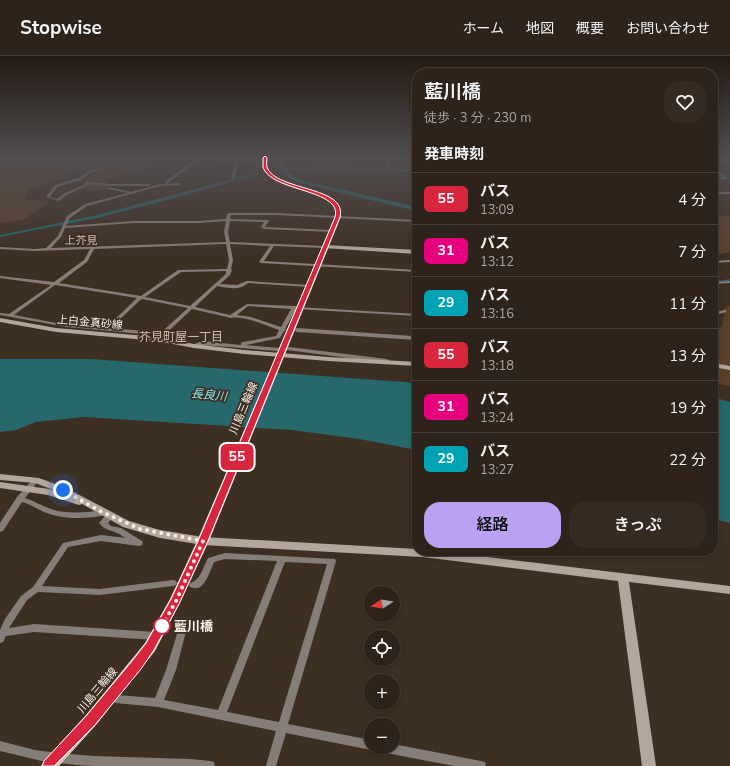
<!DOCTYPE html>
<html lang="ja">
<head>
<meta charset="utf-8">
<style>
	body { margin:0; font-family:"Nunito Sans","Noto Sans JP",sans-serif; background:#362b23; color:#f1f3f6; height:100vh; display:flex; flex-direction:column; font-size:15px; white-space:nowrap }
	* { box-sizing:border-box; margin:0 }
	p { font-size:13px; color:#a7a4a2 }
	.icon { flex:none; width:22px; height:22px; fill:none; stroke:currentColor; stroke-width:2; stroke-linecap:round; stroke-linejoin:round }
	.map { position:relative; flex:1; overflow:hidden }
	.drawer { position:absolute; left:412px; top:12px; width:306px; height:488px; display:flex; flex-direction:column; background:#2e231a; border-radius:16px; box-shadow:0 2px 6px #0003,0 0 0 1px #494039 }
	.drawer>* { flex:none }
	.badge { padding:0 8px; border-radius:6px; font-size:14px; line-height:26px }
	.needle { width:26px; rotate:258deg }
	.tools { position:absolute; left:364px; top:530px; display:grid; gap:8px }
	.tools a { display:grid; place-items:center; width:36px; height:36px; border-radius:50%; background:#2e231a; box-shadow:0 2px 6px #0003,0 0 0 1px #494039; font-size:20px }
	.you { position:absolute; width:20px; height:20px; margin:-10px; border:3px solid #fff; border-radius:50%; background:#1a73e8; box-shadow:0 0 0 6px #1a73e833 }
	.map>.badge { position:absolute; translate:-50% -50%; box-shadow:0 0 0 2px #fff }
	h2 { padding:0 12px; font-size:15px; line-height:36px }
	.round { display:grid; place-items:center; flex:none; width:42px; height:42px; border-radius:16px; background:#362b23 }
	.overview { display:flex; align-items:center; justify-content:space-between; height:68px; padding:0 12px }
	h1 { font-size:19px; font-weight:600; line-height:30px }
	.cta { display:flex; gap:8px; margin-top:auto; padding:8px 12px }
	.cta a { flex:1; height:46px; border-radius:16px; background:#bca0f2; color:#111; font-size:16px; font-weight:600; line-height:46px; text-align:center }
	.cta a+a { background:#362b23; color:#f1f3f6 }
	ul { padding:0; list-style:none }
	li { display:flex; align-items:center; gap:12px; height:52px; padding:0 12px; border-top:1px solid #494039 }
	li div { flex:1 }
	li b { display:block; font-size:15px }
	li em { font-style:normal }
	li .badge { min-width:44px; font-weight:700; text-align:center }
	header { display:flex; align-items:center; gap:24px; box-sizing:border-box; height:56px; padding:0 20px; background:#2e231a; border-bottom:1px solid #494039 }
	header strong { font-size:19px }
	nav { display:flex; gap:22px; margin-inline-start:auto; font-size:14px }
	.map>svg:first-child { display:block }
</style>
</head>
<body>
<header>
<strong>Stopwise</strong>
<nav><a>ホーム</a><a>地図</a><a>概要</a><a>お問い合わせ</a></nav>
</header>
<div class="map">
<svg width="730" height="710" viewBox="0 0 730 710">
	<rect width="100%" height="100%" fill="#3e2f23"/>
	<path fill="#59402b" d="M0 102H139L147 104 163 102 141 114 105 123 108 134 88 135 81 130 97 113H74L63 121 27 135 24 144 50 145 23 164 0 167Z
		M713 159 730 160V196L720 198 713 196Z
		M730 249V330L713 327V277L722 270 725 252Z"/>
	<path fill="#26686c" d="M0 303H91L417 327V394L359 383 292 374 84 361 36 366 16 374 0 376Z
		M713 341 730 346V467L713 463Z"/>
	<g fill="none" stroke-linecap="round" stroke-linejoin="round">
		<path stroke="#26686c" stroke-width="1.5" d="M713 226 730 224"/>
		<path fill="#26686c" fill-rule="evenodd" d="M338 111 417 114V116L338 113 291 114 289 113 291 112Z
			M257 117 260 118 163 145 97 162 0 181V179L97 159Z
			M730 121V123L713 125V123Z"/>
		<path fill="#26686c" fill-rule="evenodd" d="M276 102H282L285 113 300 124 417 151V155L296 126 280 115Z"/>
		<path fill="#857d77" fill-rule="evenodd" d="M202 102 235 103 236 102H238V103L283 102 284 103 283 108 289 115 286 116 281 108V104L238 105 235 122 233 123 231 122 235 105 202 104 188 112 167 128 179 127 181 128 180 129 160 130 87 150 70 162 66 170 133 165H198L226 163 227 158 229 157H277L417 164V166L277 159H231L230 163 268 164 269 165 265 171 332 174 334 175 332 176 264 173 261 171 264 166 230 165 228 176 230 186 325 190 327 191 325 192 274 190 264 205 417 214V216L261 207 259 206 270 190 230 188 233 204 231 213 232 214 230 219 220 228 237 229 247 225 309 229 311 230 309 231 248 227C239 235 228 232 217 230L195 251 230 259 247 248 293 250H295L297 251 417 258V260L296 253 285 273 287 274 284 275 280 282 246 289 279 292 280 293 277 295 203 289 194 292 192 291 191 290 192 289 202 285 241 289V287L243 286 276 280 279 274C266 270 244 259 231 262L192 253 159 284H155L154 283 155 282 188 252 142 243 138 246 111 272 144 275V277L142 278 67 271 0 259V257L9 258 51 229 0 222V220L54 226 84 204 90 193 35 195 0 193V191L35 193 46 192 58 180 67 160 85 148 128 137 108 133V131L131 136 160 128H165V126L186 110ZM226 165 224 176 226 186 51 192 61 181 65 172 133 167H198ZM226 188 229 204 227 213 178 214 141 240 59 227 87 206 94 193ZM226 215V218L190 250 145 241 181 216ZM55 229 137 242 106 272 67 269 14 259ZM248 250 291 253 281 271 251 261 237 259Z
			M387 102H389L390 111 388 112 386 111Z
			M101 112 102 114 92 116 81 124 57 131 50 141 57 143 65 137 86 128 85 127 87 126 109 128H149L151 129 149 130H109L90 128 67 139 59 145 46 141 55 129 79 122 90 114Z
			M713 112 727 121V123L713 124V122L723 121 713 114Z
			M412 113H417V115H412Z
			M713 136H730V138H713Z
			M730 204V206L713 207V205Z
			M730 225V227L713 228V226Z
			M724 254H726V256L713 260V257Z
			M417 271V283L415 284 297 276 294 274 297 272 413 280 414 273Z
			M289 291 387 303 390 305 387 307 287 294 286 293Z
			M34 422H38L39 424 25 442C34 445 42 450 51 453 68 459 88 456 105 454L108 455V458H113L114 460 108 467 111 470 121 472 142 485 143 487 142 489 139 490 101 485 68 491 42 530 100 533 173 524 176 525 177 527 176 529 173 530 100 539 38 536 27 544 9 572 34 568 156 576 159 577 160 580 159 583 156 584 34 576 6 580 3 586 0 587V574L5 563 21 540 33 531 63 487 101 479 126 482C123 481 120 478 117 477 109 473 106 475 99 467L106 459C87 463 63 464 44 456 37 453 30 448 22 446L3 475 0 476V467L17 441Z
			M225 497 335 503 336 505 288 668 371 684V691H375V693L371 694 286 677 276 710H266L276 675 158 651 115 647 108 643 106 640 108 637 111 636 117 639 155 642 166 614 180 568 181 565 184 564 187 565 188 568 176 614 164 644 218 654 277 505 225 503 214 506C211 513 206 528 200 531 197 533 193 532 190 531L189 529 190 527C201 524 203 511 208 502ZM285 506 327 508 279 666 227 656Z
			M0 685 35 694 57 697 95 700 191 703 210 705 214 706 215 710H94L76 709 42 705 0 695Z
			M393 688 481 705 485 706 486 710H454L381 696 377 695 376 691H393Z"/>
		<path fill="#b3a69d" fill-rule="evenodd" d="M325 189 417 194V198L323 192 322 191Z
			M0 262 56 272 157 281 194 288 244 294 328 301 417 306V310L328 305 244 298 194 292 157 285 56 276 0 266Z
			M713 307 730 310V314L713 311Z
			M0 418 39 422 66 432 129 465 160 474 203 481 417 493V495H438L730 530V538L629 526 656 710H642L618 525 422 501 203 489 160 482 123 471 82 448 79 449 48 439 0 432V426L49 433 59 436 35 427 0 424Z"/>
		<path fill="#d7c6ba" fill-rule="evenodd" d="M263 102H267C267 105 267 109 267 111 274 133 332 129 340 152 341 154 341 158 341 161L209 485 179 549 155 595 96 669 59 710H41L44 705 86 659 145 587 170 543 197 485 335 161C335 158 336 154 335 152 326 128 261 139 263 102Z"/>
		<path fill="#f8e4d5" fill-rule="evenodd" d="M713 102H730V106L713 104Z"/>
	</g>
	<linearGradient id="sky" x2="0" y2="1"><stop stop-color="#221a13"/><stop offset="0.51" stop-color="#524d50"/><stop offset="1" stop-color="#524d50" stop-opacity="0"/></linearGradient>
	<rect width="730" height="201" fill="url(#sky)"/>
	<path fill="#d7263d" stroke="#fff" d="M265 100 267 102C267 104 266 108 267 111 275 135 348 130 340 161L208 485 179 548 154 594 141 613 95 669 54 710H42L44 705 86 660 132 605 146 587 171 543 198 485 335 161C343 133 271 136 263 111 263 108 263 104 263 102Z"/>
	<g fill="none" stroke-linecap="round" stroke-linejoin="round">
		<path stroke="#f9efe7" stroke-width="4" stroke-dasharray="0 7.2" d="M63 434 100 455 140 473 203 485 176 545 162 570"/>
	</g>
	<circle fill="#fff" stroke="#d7263d" stroke-width="2" cx="162" cy="570" r="8"/>
	<g text-anchor="middle" stroke-width="3.5" stroke-linejoin="round" paint-order="stroke">
		<g font-size="11" fill="#d1beb0" stroke="#3e2f23">
			<text x="81" y="188">上芥見</text>
		</g>
		<g font-size="11" fill="#f9efe7" stroke="#3e2f23">
			<text transform="translate(90 266) rotate(5)" y="4">上白金真砂線</text>
			<text transform="translate(243 352) rotate(-67)" y="4">川島三輪線</text>
			<text transform="translate(97 634) rotate(-50)" y="4">川島三輪線</text>
		</g>
		<g font-size="12" fill="#d1beb0" stroke="#3e2f23">
			<text x="181" y="285">芥見町屋一丁目</text>
		</g>
		<g font-size="12" font-style="italic" fill="#81e7ee" stroke="#3e2f23">
			<text transform="translate(209 339) rotate(6)" y="4">長良川</text>
		</g>
		<g font-size="13" font-weight="bold" fill="#f9efe7" stroke="#3e2f23" text-anchor="start">
			<text x="174" y="575">藍川橋</text>
		</g>
	</g>
</svg>
<div class="tools">
<a><svg class="needle" viewBox="-14 -14 28 28"><path d="M0-13l5 13h-10z" fill="#e53935"/><path d="M0 13l5-13h-10z" fill="#a7a4a2"/></svg></a>
<a><svg class="icon" aria-label="locate" viewBox="0 0 24 24"><circle cx="12" cy="12" r="6"/><path d="M12 2v4M12 18v4M2 12h4M18 12h4"/></svg></a>
<a>+</a>
<a>−</a>
</div>
<div class="you" style="left:63px;top:434px"></div>
<b class="badge" style="left:237px;top:401px;background:#d7263d;color:#fff">55</b>
<section class="drawer">
<div class="overview"><div><h1>藍川橋</h1><p>徒歩 · 3 分 · 230 m</p></div><a class="round"><svg class="icon" aria-label="heart" viewBox="0 0 24 24"><path d="M12 20l-8-8c-3-5 5-10 8-4 3-6 11-1 8 4z"/></svg></a></div>
<h2>発車時刻</h2>
<ul>
<li><span class="badge" style="background:#d7263d;color:#fff">55</span><div><b>バス</b><p>13:09</p></div><em>4 分</em></li>
<li><span class="badge" style="background:#e6007e;color:#fff">31</span><div><b>バス</b><p>13:12</p></div><em>7 分</em></li>
<li><span class="badge" style="background:#00a3b4;color:#fff">29</span><div><b>バス</b><p>13:16</p></div><em>11 分</em></li>
<li><span class="badge" style="background:#d7263d;color:#fff">55</span><div><b>バス</b><p>13:18</p></div><em>13 分</em></li>
<li><span class="badge" style="background:#e6007e;color:#fff">31</span><div><b>バス</b><p>13:24</p></div><em>19 分</em></li>
<li><span class="badge" style="background:#00a3b4;color:#fff">29</span><div><b>バス</b><p>13:27</p></div><em>22 分</em></li>
</ul>
<div class="cta"><a>経路</a><a>きっぷ</a></div>
</section>
</div>
</body>
</html>
